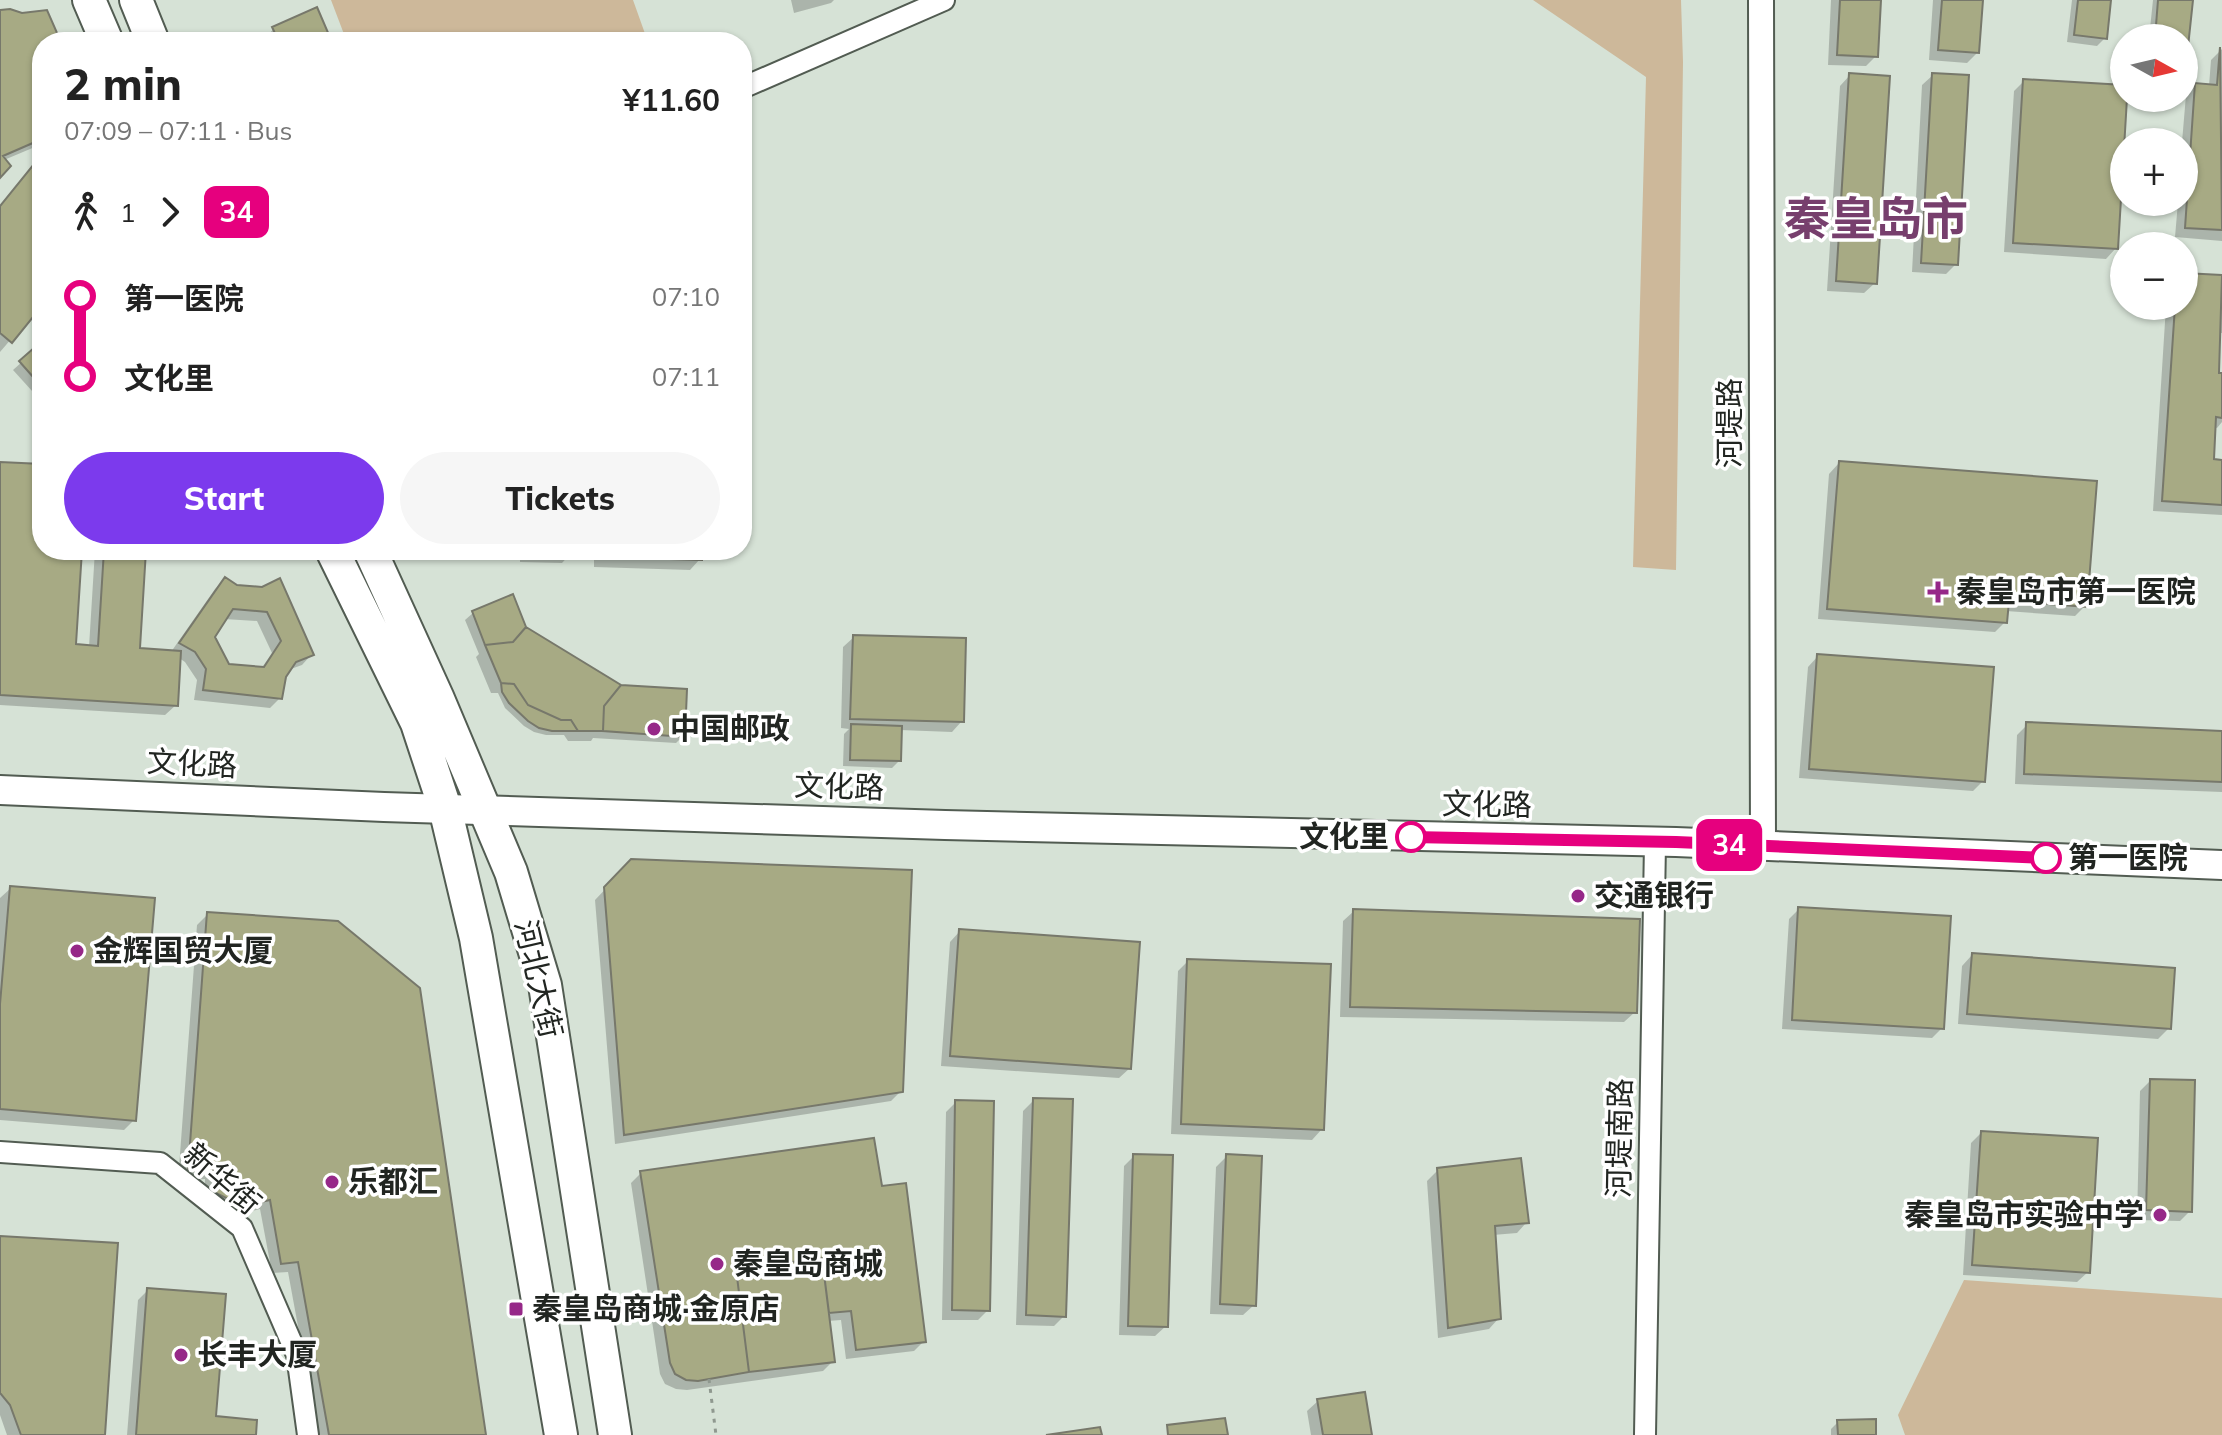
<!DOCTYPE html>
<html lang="en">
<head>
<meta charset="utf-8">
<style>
	body { margin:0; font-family:Mulish,"Noto Sans SC",sans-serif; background:#f6f6f6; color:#222; height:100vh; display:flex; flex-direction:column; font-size:30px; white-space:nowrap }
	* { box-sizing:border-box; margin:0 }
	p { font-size:26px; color:#767676 }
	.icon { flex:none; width:44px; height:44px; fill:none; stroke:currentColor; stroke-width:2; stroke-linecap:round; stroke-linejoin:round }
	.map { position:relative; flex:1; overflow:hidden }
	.details { position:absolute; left:32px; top:32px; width:720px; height:528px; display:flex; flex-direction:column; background:#fff; border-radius:32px; box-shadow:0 2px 6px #0004 }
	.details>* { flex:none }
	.badge { padding:0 16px; border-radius:12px; font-size:28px; line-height:52px }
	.needle { width:52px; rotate:98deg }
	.tools { position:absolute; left:2110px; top:24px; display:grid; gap:16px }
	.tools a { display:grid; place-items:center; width:88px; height:88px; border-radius:50%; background:#fff; box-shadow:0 2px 6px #0004; font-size:40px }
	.map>.badge { position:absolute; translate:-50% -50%; box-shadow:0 0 0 4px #fff }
	.legs { display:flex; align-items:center; gap:12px; height:88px; padding:0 32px; font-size:26px }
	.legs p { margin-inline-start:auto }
	.headline { display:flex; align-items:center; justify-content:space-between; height:136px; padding:0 32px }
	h1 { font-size:44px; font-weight:800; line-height:60px }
	.primary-button { display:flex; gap:16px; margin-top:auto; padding:16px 32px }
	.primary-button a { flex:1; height:92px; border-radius:48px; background:#7c3aed; color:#fff; font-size:32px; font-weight:800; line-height:92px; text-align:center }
	.primary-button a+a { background:#f6f6f6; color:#222 }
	ul { padding:0 32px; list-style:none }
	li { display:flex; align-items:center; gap:28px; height:80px; font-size:30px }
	li i { display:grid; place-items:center; width:12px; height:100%; margin:0 10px; background:currentColor }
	li i::after { content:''; width:20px; height:20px; margin:-10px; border:6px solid; border-radius:50%; background:#fff }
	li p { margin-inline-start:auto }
	li:first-child i { background:linear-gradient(#0000 50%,currentColor 0) }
	li:last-child i { background:linear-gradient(currentColor 50%,#0000 0) }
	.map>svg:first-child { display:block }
</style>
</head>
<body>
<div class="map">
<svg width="2222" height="1435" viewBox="0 0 2222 1435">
	<rect width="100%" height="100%" fill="#d6e2d6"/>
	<path fill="#cdb89a" d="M331 0H633L648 42H347Z
		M1533 0H1681L1683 62 1676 570 1633 567 1646 77Z
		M1964 1280 2222 1298V1435H1905L1898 1415Z"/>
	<path fill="#0003" fill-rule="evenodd" d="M791 0H834L831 3 794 13Z
		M1831 0H1879L1876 56 1866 66 1828 65Z
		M1933 0H1981L1977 53 1967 63 1929 60Z
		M2072 0H2109L2105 38 2097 46 2067 42Z
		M2153 0H2191L2186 46 2184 48V38H2149Z
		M0 13 59 42H42V144L4 160 0 175Z
		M274 29 330 42H264L263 39Z
		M2222 49V241L2175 237 2178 202H2184V142H2182L2186 95 2196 85 2209 86 2211 60Z
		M1850 75 1875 283 1864 293 1827 291 1840 86Z
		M1933 75 1956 264 1946 274 1912 272 1922 85Z
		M2024 81 2124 87 2125 98 2116 248 2106 259 2004 252 2014 91Z
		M42 163V303L0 352V206Z
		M2184 275 2222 277V333H2220L2217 375H2222V422L2217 428 2214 427 2212 461 2222 462V515L2153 511 2166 306H2184Z
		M42 344V402L13 370Z
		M1839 463 2085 606 2075 616 2006 611 2005 622 1995 632 1818 619 1829 474Z
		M0 464 42 466V550H80L74 646 89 647 95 550H144L138 650 171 652 215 589 225 579 236 587 262 589 312 654 302 665 288 670 284 676 280 698 270 708 194 700 197 680 185 662 179 658 176 705 165 715 0 705ZM224 619 257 621 272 653 261 669 228 666 212 637Z
		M520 550H572V552L562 563 520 562Z
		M594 550H700V559L690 570 594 567Z
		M473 613 525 628 683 736 676 743 593 738 591 741H568L564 735H546L534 732 524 726 505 708 498 693H491L476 657 479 654 465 620Z
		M854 637 962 721 952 732 900 730 899 761 892 768 843 766 844 734 849 729 841 728 843 647Z
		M1818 656 1983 781 1973 791 1799 778 1808 667Z
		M2027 725 2222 733V792L2015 784 2017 735Z
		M632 861 901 1091 891 1101 615 1144 595 900Z
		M11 888 134 1120 124 1130 0 1120V898Z
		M1799 909 1942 1028 1932 1038 1782 1029 1789 919Z
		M1354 911 1635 1012 1624 1022 1340 1017 1343 921Z
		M208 914 484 1435H318L288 1272 272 1273 260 1209 230 1216 204 1203 205 1179 178 1181 197 925Z
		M960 931 1130 1068 1119 1078 941 1066 950 942Z
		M1972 955 2169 1028 2158 1039 1958 1024 1962 966Z
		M1188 961 1322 1129 1312 1140 1171 1134 1178 971Z
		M2150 1081 2190 1211 2180 1221 2137 1220 2140 1091Z
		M1034 1100 1064 1316 1054 1326 1016 1325 1023 1111Z
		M956 1102 988 1310 978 1320H942L946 1112Z
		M1981 1133 2088 1272 2077 1282 1963 1275 1971 1143Z
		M1134 1156 1166 1326 1155 1336 1119 1335 1124 1166Z
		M1227 1156 1254 1305 1243 1315 1210 1314 1216 1167Z
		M1438 1170 1527 1222 1517 1233 1493 1235 1499 1318 1489 1329 1438 1338 1427 1181Z
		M641 1173 881 1188 924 1341 914 1351 846 1359 841 1320 828 1321 833 1361 823 1371 687 1390 676 1389 665 1384 660 1374 631 1183Z
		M0 1238 103 1435H7L0 1415Z
		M148 1290 214 1418 254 1435H127L138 1300Z
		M1318 1401 1370 1435H1311L1307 1411Z
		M1838 1422 1874 1435H1831V1429Z"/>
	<path fill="#a7aa84" stroke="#77786b" stroke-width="2" fill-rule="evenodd" d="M1840 0H1881L1878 57 1837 55Z
		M1942 0H1983L1979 53 1938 50Z
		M2078 0H2111L2107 39 2074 35Z
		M2158 0H2193L2188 47H2184V38H2155Z
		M317 7 332 42H279L272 27Z
		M10 9 22 13 47 10 61 42H42V139L3 156 11 166 0 178V10Z
		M2220 47 2222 230 2185 228 2195 83 2217 85Z
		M1849 73 1890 76 1877 284 1836 281Z
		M1932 73 1969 75 1958 265 1921 263Z
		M2023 79 2124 85V98H2127L2118 249 2013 243Z
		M42 160V306L12 343 0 333V206L34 164Z
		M2184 273 2222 275 2219 373H2222V418L2216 417 2214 459 2222 460V505L2162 501 2175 306H2184Z
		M42 341V387L19 361Z
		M1839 461 2097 481 2087 607 2009 601 2007 623 1827 609Z
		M0 462 42 464V550H82L76 644 98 646 104 550H146L140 648 181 651 178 706 0 695Z
		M529 550H574V553L529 552Z
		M604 550H702V560L603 557Z
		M225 577 237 585 262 587 280 578 314 655 296 662 286 677 282 699 203 690 206 669 195 652 179 643ZM233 609 267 612 281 641 264 667 229 664 215 637Z
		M513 594 526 627 513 642 485 645 472 611Z
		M526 627 621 685 604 706 603 731H578L571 720H561L528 705 514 684 501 683 485 645 513 642Z
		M853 635 966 638 964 722 850 719Z
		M1817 654 1994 667 1985 782 1809 769Z
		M501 683 514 684 528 705 561 720H571L578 731H552L539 728 528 721 509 703 502 692Z
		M621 685 687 689 685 737 603 731 604 706Z
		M2026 722 2222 731V782L2024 774Z
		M851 724 902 726 901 761 850 760Z
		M631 859 912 870 903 1092 624 1135 604 887Z
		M10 886 155 898 136 1121 0 1109V1004Z
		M1798 907 1951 916 1944 1029 1792 1020Z
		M1353 909 1640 919 1637 1013 1350 1007Z
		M207 912 338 921 420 988 486 1435H329L298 1262 281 1264 270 1200 242 1206 214 1192 215 1170 188 1171Z
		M959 929 1140 942 1131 1069 950 1056Z
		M1972 953 2175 968 2171 1029 1967 1014Z
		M1187 959 1331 964 1324 1130 1181 1124Z
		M2150 1079 2195 1080 2192 1212 2146 1210Z
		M1033 1098 1073 1099 1066 1317 1026 1315Z
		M955 1100 994 1101 990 1311 952 1310Z
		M1981 1131 2098 1138 2090 1273 1972 1265Z
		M874 1138 882 1186 906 1183 926 1342 856 1350 851 1311 829 1313 822 1258 736 1269 749 1372 698 1381 686 1380 675 1374 670 1363 640 1171Z
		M1133 1154 1173 1155 1168 1327 1128 1326Z
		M1226 1154 1262 1156 1256 1306 1220 1304Z
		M1521 1158 1529 1223 1495 1226 1501 1319 1448 1328 1437 1168Z
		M0 1236 118 1243 105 1435H21L10 1405 0 1393Z
		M822 1258 835 1362 749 1372 736 1269Z
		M147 1288 226 1294 216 1416 257 1420 256 1435H136Z
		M1365 1392 1372 1435H1323L1317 1399Z
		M1225 1418 1228 1435H1168L1167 1425Z
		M1876 1419V1435H1838L1837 1420Z
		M1100 1427 1102 1435H1046Z"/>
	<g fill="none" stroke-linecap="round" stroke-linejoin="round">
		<defs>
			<path id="minor" d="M742 88 944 0
				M0 1152 160 1163 242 1228 297 1355 308 1435
				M1645 1435 1655 843"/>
			<path id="tertiary" d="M1761 0 1763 847"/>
			<path id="secondary" d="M0 790 384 807 945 825 1676 842 2222 865"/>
			<path id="primary" d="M89 0 107 42
				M136 0 153 42
				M332 550 417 723 445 808 476 938 561 1435
				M370 550 438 699 511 872 545 985 615 1435"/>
		</defs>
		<use href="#minor" stroke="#525c52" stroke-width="24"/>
		<use href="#tertiary" stroke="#525c52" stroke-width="28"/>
		<use href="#secondary" stroke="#525c52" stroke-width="32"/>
		<use href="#primary" stroke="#525c52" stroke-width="36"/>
		<path stroke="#8f988f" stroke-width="3" stroke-dasharray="4 6" stroke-linecap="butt" d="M709 1379 716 1435"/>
		<use href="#minor" stroke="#fff" stroke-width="20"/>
		<use href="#tertiary" stroke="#fff" stroke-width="24"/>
		<use href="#secondary" stroke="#fff" stroke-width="28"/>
		<use href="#primary" stroke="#fff" stroke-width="32"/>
	</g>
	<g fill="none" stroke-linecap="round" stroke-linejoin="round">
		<defs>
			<path id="line-1" d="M1411 837 1676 842 2046 858"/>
		</defs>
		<use href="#line-1" stroke="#fff" stroke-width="18"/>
		<use href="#line-1" stroke="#e6007e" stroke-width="12"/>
	</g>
	<g fill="#962888" stroke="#fff" stroke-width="3">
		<path d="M1934 580h8v8h8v8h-8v8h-8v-8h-8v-8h8z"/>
		<circle cx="654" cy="729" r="8"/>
		<circle cx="1578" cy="896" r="8"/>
		<circle cx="77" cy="951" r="8"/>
		<circle cx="332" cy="1182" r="8"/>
		<circle cx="2160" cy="1215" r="8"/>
		<circle cx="717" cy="1264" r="8"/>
		<rect x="508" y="1301" width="16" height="16" rx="4"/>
		<circle cx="181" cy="1355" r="8"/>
	</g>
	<g fill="#fff" stroke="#e6007e" stroke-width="4">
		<circle cx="1411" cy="837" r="14"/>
		<circle cx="2046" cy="858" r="14"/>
	</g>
	<g text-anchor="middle" stroke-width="7" stroke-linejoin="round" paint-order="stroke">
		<g font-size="30" fill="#212521" stroke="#fff">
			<text transform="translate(1730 423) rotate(-90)" y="10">河堤路</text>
			<text transform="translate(192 764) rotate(3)" y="10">文化路</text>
			<text transform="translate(839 787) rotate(2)" y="10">文化路</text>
			<text transform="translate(1487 805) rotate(1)" y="10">文化路</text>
			<text transform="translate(538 979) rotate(77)" y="10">河北大街</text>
			<text transform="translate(1620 1138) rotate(-89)" y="10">河堤南路</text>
			<text transform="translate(222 1179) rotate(41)" y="10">新华街</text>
		</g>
		<g font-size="30" font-weight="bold" fill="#212521" stroke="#fff" text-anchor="start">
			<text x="1956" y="602">秦皇岛市第一医院</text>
			<text x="670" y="739">中国邮政</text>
			<text x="1594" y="906">交通银行</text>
			<text x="93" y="961">金辉国贸大厦</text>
			<text x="348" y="1192">乐都汇</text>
			<text x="2144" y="1225" text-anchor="end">秦皇岛市实验中学</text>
			<text x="733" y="1274">秦皇岛商城</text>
			<text x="532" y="1319">秦皇岛商城·金原店</text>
			<text x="197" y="1365">长丰大厦</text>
		</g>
		<g font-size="30" font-weight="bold" fill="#212521" stroke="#fff" text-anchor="end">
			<text x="1389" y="847">文化里</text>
			<text x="2068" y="868" text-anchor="start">第一医院</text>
		</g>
		<g font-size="46" font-weight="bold" fill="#773f6d" stroke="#fff">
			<text x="1876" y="235">秦皇岛市</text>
		</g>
	</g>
</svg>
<div class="tools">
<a><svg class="needle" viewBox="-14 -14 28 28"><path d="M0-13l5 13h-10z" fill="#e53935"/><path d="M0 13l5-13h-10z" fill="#767676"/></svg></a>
<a>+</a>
<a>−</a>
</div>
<b class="badge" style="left:1729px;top:845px;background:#e6007e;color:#fff">34</b>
<section class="details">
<div class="headline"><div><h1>2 min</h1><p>07:09 – 07:11 · Bus</p></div><b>¥11.60</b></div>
<div class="legs"><svg class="icon" aria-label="walk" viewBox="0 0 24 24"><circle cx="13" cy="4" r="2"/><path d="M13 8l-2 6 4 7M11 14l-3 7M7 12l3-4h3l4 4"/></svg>1<svg class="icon" aria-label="forward" viewBox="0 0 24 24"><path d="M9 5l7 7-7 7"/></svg><b class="badge" style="background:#e6007e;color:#fff">34</b></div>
<ul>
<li><i style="color:#e6007e"></i><b>第一医院</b><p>07:10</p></li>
<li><i style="color:#e6007e"></i><b>文化里</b><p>07:11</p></li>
</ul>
<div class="primary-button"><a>Start</a><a>Tickets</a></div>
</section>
</div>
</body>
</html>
